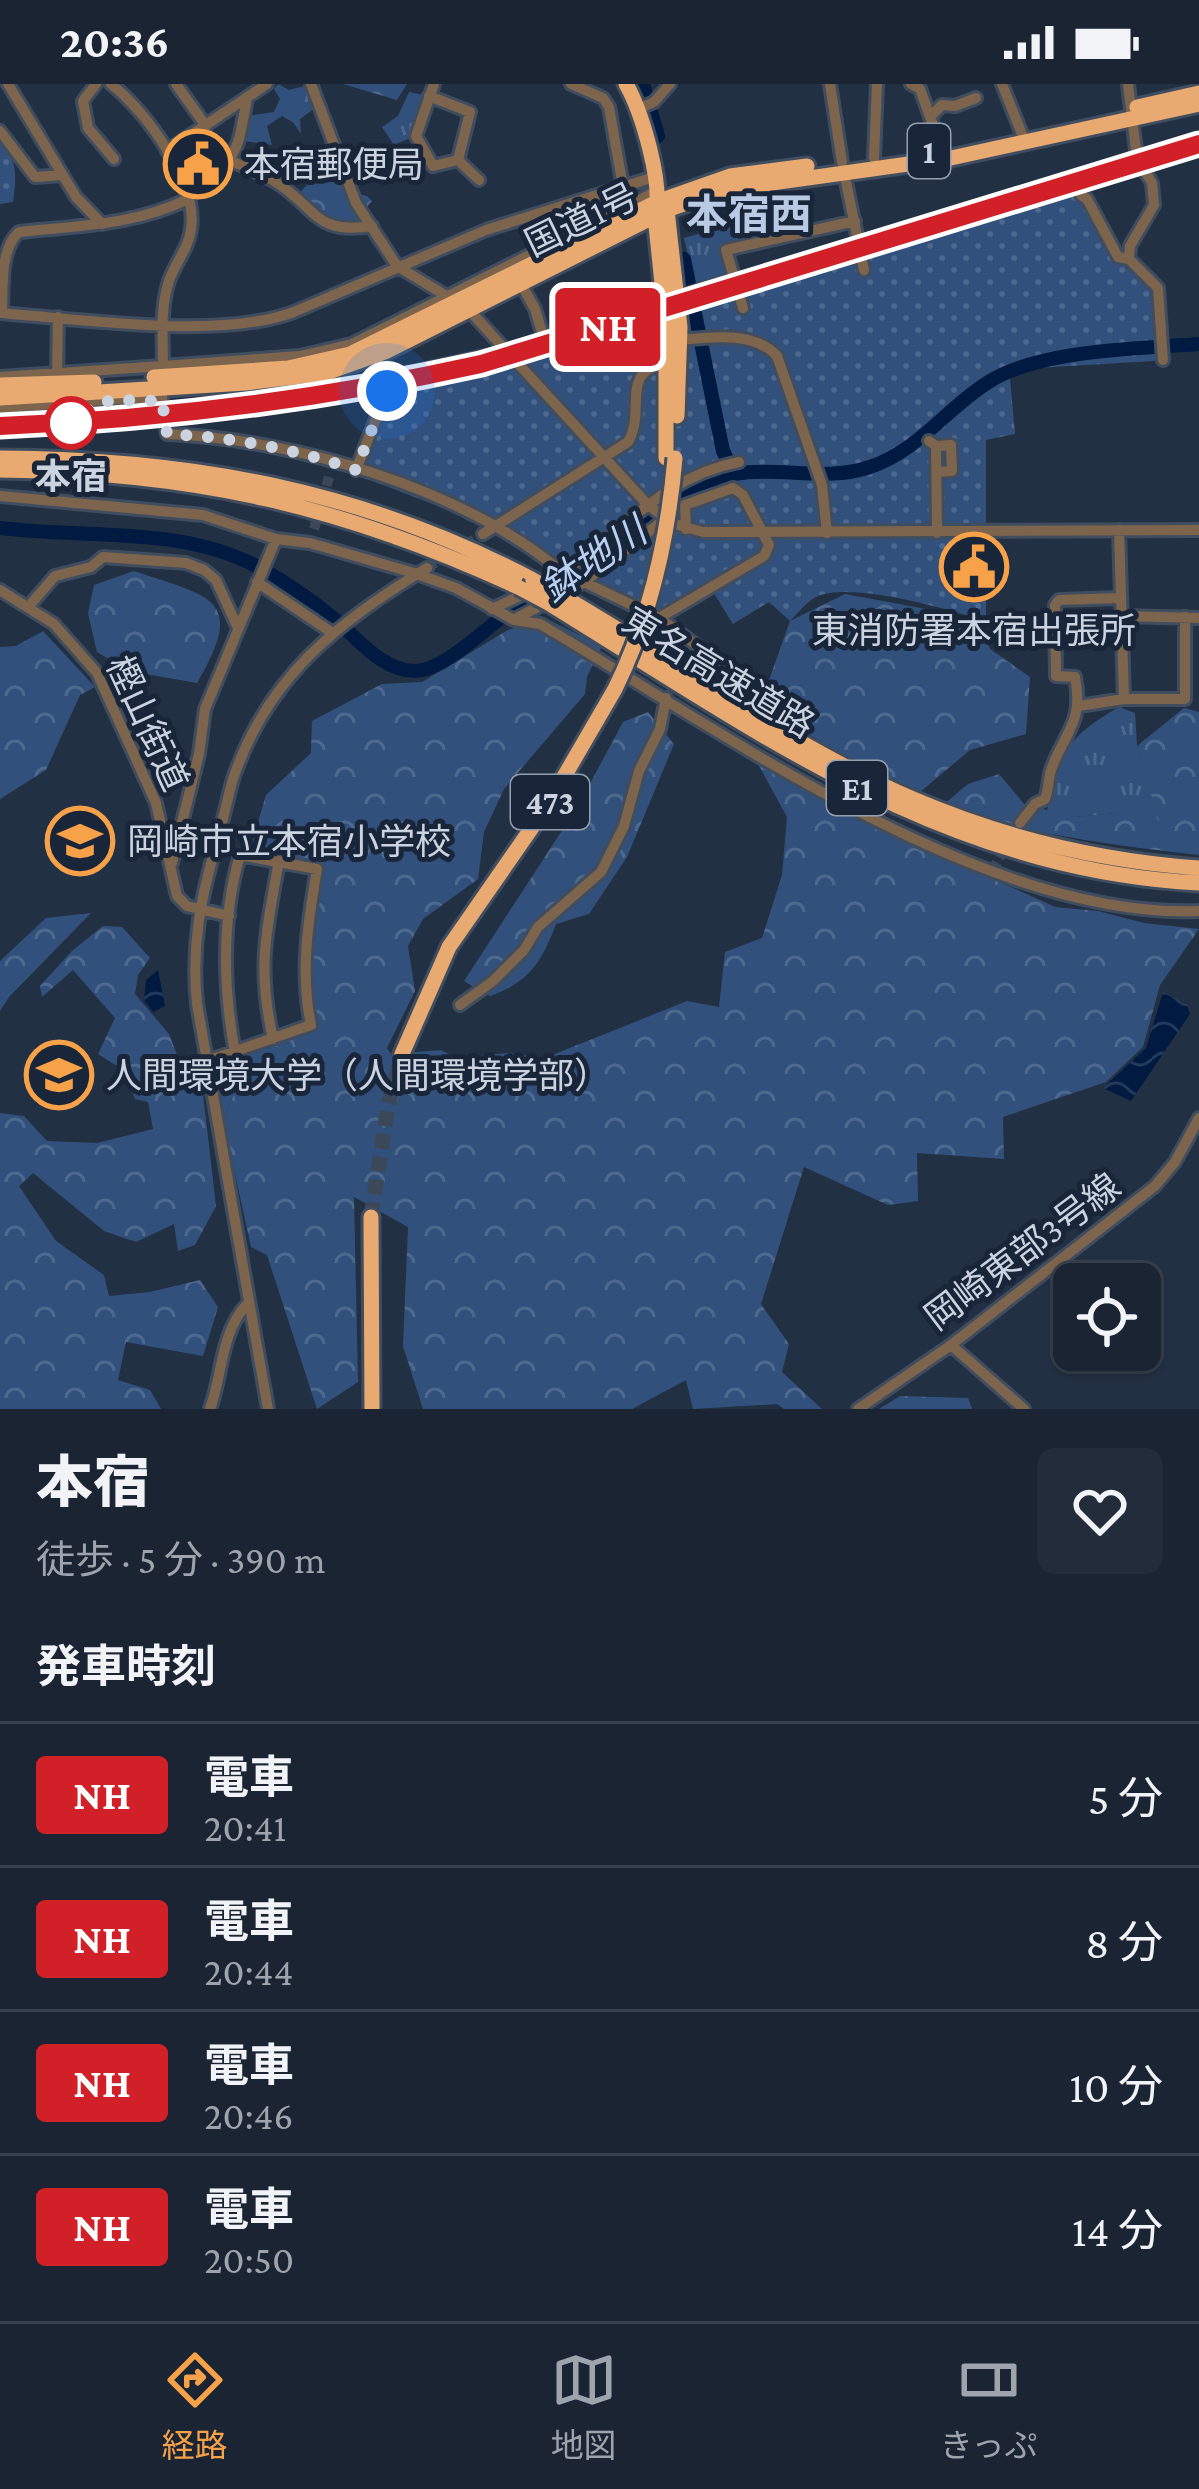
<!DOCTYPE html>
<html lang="ja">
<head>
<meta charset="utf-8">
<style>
	body { margin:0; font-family:"Crimson Pro","Noto Sans JP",serif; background:#232c3a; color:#f1f3f6; height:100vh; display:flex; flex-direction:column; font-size:45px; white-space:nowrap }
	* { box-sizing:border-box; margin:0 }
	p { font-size:39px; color:#9fa4ac }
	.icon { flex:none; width:66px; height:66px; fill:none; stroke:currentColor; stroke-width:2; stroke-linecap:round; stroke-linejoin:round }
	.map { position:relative; height:1325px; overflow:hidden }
	.drawer { display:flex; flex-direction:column; background:#1a2432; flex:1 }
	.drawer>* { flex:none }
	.badge { padding:0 24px; border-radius:9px; font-size:42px; line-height:78px }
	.controls { position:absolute; left:1053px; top:1179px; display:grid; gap:24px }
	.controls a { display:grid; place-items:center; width:108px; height:108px; border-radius:18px; background:#1a2432; box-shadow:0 3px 9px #0004,0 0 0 3px #38414d; font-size:60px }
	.you { position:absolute; width:60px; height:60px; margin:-30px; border:9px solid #fff; border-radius:50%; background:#1a73e8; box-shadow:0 0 0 18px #1a73e833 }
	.map>.badge { position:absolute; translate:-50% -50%; box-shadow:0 0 0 6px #fff }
	h2 { padding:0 36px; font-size:45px; line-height:108px }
	.round { display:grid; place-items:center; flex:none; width:126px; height:126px; border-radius:18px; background:#232c3a }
	.headline { display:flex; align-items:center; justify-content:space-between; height:204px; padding:0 36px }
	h1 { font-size:57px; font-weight:800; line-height:90px }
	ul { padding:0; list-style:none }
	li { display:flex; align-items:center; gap:36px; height:144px; padding:0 36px; border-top:3px solid #38414d }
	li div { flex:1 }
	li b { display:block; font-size:45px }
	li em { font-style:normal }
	li .badge { min-width:132px; font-weight:700; text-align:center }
	.status { display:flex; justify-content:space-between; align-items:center; height:84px; padding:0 60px; background:#1a2432; direction:ltr }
	.status svg { height:33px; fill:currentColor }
	.dock { display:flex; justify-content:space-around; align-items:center; height:168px; border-top:3px solid #38414d; background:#1a2432; font-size:33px; color:#9fa4ac }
	.dock a { display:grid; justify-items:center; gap:6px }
	.dock .current { color:#f7a149 }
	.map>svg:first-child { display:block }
</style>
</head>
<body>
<div class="status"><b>20:36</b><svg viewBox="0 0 49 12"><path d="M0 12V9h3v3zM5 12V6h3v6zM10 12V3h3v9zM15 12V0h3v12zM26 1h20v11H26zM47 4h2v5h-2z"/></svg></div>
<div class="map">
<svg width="1199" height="1325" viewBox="0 0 1199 1325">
	<defs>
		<pattern id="grass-dots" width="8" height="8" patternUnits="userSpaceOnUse" patternTransform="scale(3)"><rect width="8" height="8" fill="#31517c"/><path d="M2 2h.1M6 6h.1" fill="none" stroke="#4e698e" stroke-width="1.8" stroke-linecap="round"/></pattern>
		<pattern id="forest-crowns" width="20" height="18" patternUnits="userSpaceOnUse" patternTransform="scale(3)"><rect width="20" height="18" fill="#31517c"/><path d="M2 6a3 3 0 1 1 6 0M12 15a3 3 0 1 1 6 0" fill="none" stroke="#4e698e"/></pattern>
		<pattern id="park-tufts" width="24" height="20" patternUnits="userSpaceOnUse" patternTransform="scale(3)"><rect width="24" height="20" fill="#31517c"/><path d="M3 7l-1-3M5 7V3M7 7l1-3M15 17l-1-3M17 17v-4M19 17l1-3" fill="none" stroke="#4e698e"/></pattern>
		<pattern id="water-waves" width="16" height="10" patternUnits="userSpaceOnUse" patternTransform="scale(3)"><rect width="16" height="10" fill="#001a41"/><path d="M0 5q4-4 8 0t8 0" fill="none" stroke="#243a5c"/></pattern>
	</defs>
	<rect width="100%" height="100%" fill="#223043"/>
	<path fill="url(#grass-dots)" d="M0 59C19 73 16 97 13 118L0 120Z
		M1082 109 1119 166 1165 203 1170 276 1036 284 1010 294 1015 350 986 356V538C950 525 853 498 818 512 808 516 798 529 790 537L769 518 733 540 712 506 666 534 622 525 467 433 349 388 378 309Z"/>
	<path fill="url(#forest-crowns)" d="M278 0 289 6 304 2 318 22 300 35 301 50 293 38 282 32 267 42 272 61 243 57 248 32 274 28 280 15 274 5Z
		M343 0H407L397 16Z
		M335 75 346 107 367 112 372 117 359 131 365 139C329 144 323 134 299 109L310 98 324 100 326 86Z
		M134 487C211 513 247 514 197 599L129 587 97 568 88 529 94 501Z
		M845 510 953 530 984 549 990 565 1030 593 1026 650 970 666 920 708C863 686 810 654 762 616L790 537Z
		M545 534 602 562 587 593 585 610 504 705 484 748 478 795 423 835 408 862 415 907 387 964 391 970 441 966 456 974 508 969 545 974 687 917 719 923 725 868 762 854 782 791 787 733 758 680 875 741 1055 823 1098 827 1144 839 1199 845 1160 901 1143 963 1106 998 1003 1033 1004 1075 917 1069 918 1117 888 1121 804 1083 761 1220 789 1260 782 1288 822 1325H784L777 1320 693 1325 686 1296 632 1325H423L403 1262 408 1143 354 1113 358 1298 317 1325 267 1171 251 1163 223 1035 253 966 313 942 307 870 320 784 263 772 261 764 251 762 266 711 311 669 312 637 382 600 422 598 508 546Z
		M43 547 95 603 80 611 46 686 0 715V563L16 562Z
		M1184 624 1199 628V771C1110 761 1027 750 942 722L968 700 999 690 1024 720 1047 726 1074 733 1116 729 1158 736 1137 662Z
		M648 628 674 660 627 773 589 830 556 840C542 877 530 898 490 912L464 897 578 722 623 638Z
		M91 829 9 913 0 927V877L46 834Z
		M103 842 122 843 150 874 138 891 135 910 169 950 179 976H199L216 1122 195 1161 178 1167 174 1140 136 1158 104 1147 33 1089 19 1102 56 1157 104 1191 109 1212 150 1208 200 1196 218 1223 203 1272 126 1258 118 1296 150 1306 161 1325H0V1029L24 1032 47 1057 97 1059 153 1045 148 1018 135 1015 125 987 98 970 115 934 73 886 42 913 40 902 72 867Z
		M900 1312 968 1314 972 1325H879Z"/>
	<path fill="url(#park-tufts)" d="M409 8 425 11 412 53 394 61 382 43 398 32Z
		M734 140 739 160 721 164 728 196 696 205 684 154Z
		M1119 623 1135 629 1137 662 1159 737 1116 729 1074 733 1047 727C1060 668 1066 654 1119 623Z
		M253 966 223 1035 213 979Z"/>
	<path fill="url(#water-waves)" d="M158 886 165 922 153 928 144 916 146 896Z
		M1163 908 1187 920 1190 930 1131 1017 1103 1004 1146 964Z"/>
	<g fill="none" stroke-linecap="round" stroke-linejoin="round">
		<path stroke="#001a41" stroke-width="14" d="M643 0 658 52
			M684 175 723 367 734 389
			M0 444C85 455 179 441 258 483 284 497 310 515 333 534 357 553 381 587 415 587 445 587 487 542 513 525 531 514 551 507 568 495 613 463 651 425 701 401 759 372 814 402 870 383 918 367 946 325 987 299 1039 265 1137 265 1199 260"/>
		<path stroke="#3b485a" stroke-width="10" stroke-dasharray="10 5" stroke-linecap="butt" d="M314 445 329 393
			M427 484 483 450
			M992 787 1020 739"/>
		<path stroke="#3b485a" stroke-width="15" stroke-dasharray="15 8" stroke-linecap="butt" d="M371 1133 388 1022 402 970"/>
		<defs>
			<path id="minor" d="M8 0 76 113 102 140
				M96 0 83 17 88 44 114 75
				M176 0 206 42
				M311 0 356 119 397 182 468 225 646 419 671 439 703 448 1199 446
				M571 0 603 14 609 23 623 103
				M830 0 842 78
				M911 0 920 5 932 38 935 67
				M1002 0 1022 50
				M1128 0 1137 74 1152 99 1154 121 1130 162 1129 175
				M429 12 470 28 458 76 433 82 416 52 434 0
				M638 25 654 18 670 0
				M930 33 942 21 955 22 976 14
				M0 47 35 93 63 91
				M167 67 267 0
				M874 74 877 0
				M458 76 479 96
				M231 77C245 83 261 89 274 97 317 123 313 151 372 142
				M844 88 864 186
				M182 101C239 80 237 70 247 14
				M1081 111 1087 115 1118 173 1129 175 1158 204 1163 276
				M520 198 535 225 544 255
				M678 213 734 195
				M743 224 726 166 855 137
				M0 229C81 235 219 256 294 228L486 146 654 93
				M2 229C3 202 0 165 19 148 77 142 136 141 188 115
				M680 256C712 253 754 247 777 272L822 401 827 449
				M57 291 58 233
				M0 293 163 282C163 254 160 224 169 197 175 179 189 164 191 145 198 99 146 27 111 0
				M0 324 132 314 162 316
				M929 357 936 362 937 449
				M936 362 951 361 952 387 937 388
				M356 386 387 307 384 294 508 267 664 220
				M0 412 203 431 276 455 310 459 414 489 456 504 514 536 540 540C721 646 984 836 1199 827
				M1119 446 1124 615
				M483 450 628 358C647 325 618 289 666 278
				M563 489C464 405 295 355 167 350L162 316 163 282 300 272 352 260 657 107
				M257 498 331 548
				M584 498 659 534 746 597
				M959 499 961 448
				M0 506 54 540 97 589 156 719 177 812 187 822 229 832
				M29 522 55 492 91 483 103 473 186 479 204 486 216 496 237 542
				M492 525C517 513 544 502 567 486 625 445 665 392 739 378
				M1121 532 1199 534
				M517 534 584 498 665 435
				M659 534 764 472 769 461 743 411 733 404 685 421 686 445
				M1079 622 1124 615H1185V533
				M1020 739 1035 720 1045 715C1049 705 1048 696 1051 686 1065 647 1084 639 1075 593L1056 592 1055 521 1059 516 1119 514
				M172 779 199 670 205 625 276 455
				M460 921 493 897 524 866 538 843 601 788 624 742 639 687 660 645 666 614
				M273 955C257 883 266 848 279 777
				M207 977 311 941C300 888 308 838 317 785L240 771C221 836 223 903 235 969
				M951 1261 1024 1325
				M210 1325C223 1289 220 1250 247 1220
				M268 1325 197 920C191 861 201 813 217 758 223 737 227 716 233 695 268 592 337 539 427 484
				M858 1325 951 1261 1155 1102 1175 1078 1199 1034"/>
			<path id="highway" d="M626 0C642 28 664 102 655 132L666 238V374
				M1137 23 1199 9
				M661 119 667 126 680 243 677 332
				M154 293 288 284 350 270 659 117 730 92 807 82
				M0 301 94 298
				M0 314 246 299 326 289 385 268 667 126 723 106 951 74 1199 20
				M0 374C191 375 363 406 533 496
				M0 386C194 388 343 422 518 503
				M562 512C678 579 790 662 913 715 1004 754 1101 777 1199 784
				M550 520C760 649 943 785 1199 799
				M402 970 449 863 547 722 615 605
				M371 1133 372 1325"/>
		</defs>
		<use href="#minor" stroke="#404d5f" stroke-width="16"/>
		<use href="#highway" stroke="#404d5f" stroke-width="21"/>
		<use href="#minor" stroke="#7d644d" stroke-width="10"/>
		<use href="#highway" stroke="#e8aa71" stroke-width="15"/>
		<defs>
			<path id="rail" d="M0 346 129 339 298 317 481 284 1199 64"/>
		</defs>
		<use href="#rail" stroke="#96a1af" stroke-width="8"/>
		<use href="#rail" stroke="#192639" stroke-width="3" stroke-dasharray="9" stroke-linecap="butt"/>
		<defs>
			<path id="highway-bridge" d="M533 496 562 512
				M518 503 550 520
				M615 605C651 532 668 454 675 374"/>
		</defs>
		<use href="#highway-bridge" stroke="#404d5f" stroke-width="21" stroke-linecap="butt"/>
		<use href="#highway-bridge" stroke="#e8aa71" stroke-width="15"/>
	</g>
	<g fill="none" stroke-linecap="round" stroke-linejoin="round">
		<defs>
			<path id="line" d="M0 342C161 335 324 315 481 280L1199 60"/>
		</defs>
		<use href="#line" stroke="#fff" stroke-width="27"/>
		<use href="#line" stroke="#d12027" stroke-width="18"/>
		<path stroke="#cad3df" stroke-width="12" stroke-dasharray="0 21.6" d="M71 339C111 305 116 320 162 316L167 350C233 353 294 365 356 386L387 307"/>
	</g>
	<defs>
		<symbol id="civic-ring" viewBox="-11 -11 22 22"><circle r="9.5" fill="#192639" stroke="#f7a149" stroke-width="1.5"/><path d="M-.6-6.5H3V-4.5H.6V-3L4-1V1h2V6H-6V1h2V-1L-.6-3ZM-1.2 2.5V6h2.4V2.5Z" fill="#f7a149"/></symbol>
		<symbol id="school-ring" viewBox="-11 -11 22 22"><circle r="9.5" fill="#192639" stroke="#f7a149" stroke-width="1.5"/><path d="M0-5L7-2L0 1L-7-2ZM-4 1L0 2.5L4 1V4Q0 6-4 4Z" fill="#f7a149"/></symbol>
		<symbol id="university-ring" viewBox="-11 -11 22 22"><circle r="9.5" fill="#192639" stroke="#f7a149" stroke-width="1.5"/><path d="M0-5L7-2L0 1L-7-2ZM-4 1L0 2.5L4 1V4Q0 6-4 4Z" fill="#f7a149"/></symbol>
	</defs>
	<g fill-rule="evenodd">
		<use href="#civic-ring" x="160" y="42" width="76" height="76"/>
		<use href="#civic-ring" x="936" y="445" width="76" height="76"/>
		<use href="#school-ring" x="42" y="719" width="76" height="76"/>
		<use href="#university-ring" x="21" y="953" width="76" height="76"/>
	</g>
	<circle fill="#fff" stroke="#d12027" stroke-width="6" cx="71" cy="339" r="24"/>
	<g text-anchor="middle" stroke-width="10" stroke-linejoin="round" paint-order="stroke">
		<g fill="#192639" stroke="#959fad" stroke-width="3">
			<rect x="908" y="40" width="42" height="54" rx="9"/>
			<rect x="827" y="677" width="60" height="54" rx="9"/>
			<rect x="511" y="691" width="78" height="54" rx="9"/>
		</g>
		<g font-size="33" font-weight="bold" fill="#cad3df">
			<text x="929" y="79">1</text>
			<text x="857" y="716">E1</text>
			<text x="550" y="730">473</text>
		</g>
		<g font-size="36" fill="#cad3df" stroke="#192639" text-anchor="start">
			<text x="244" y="93">本宿郵便局</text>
			<text x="974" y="559" text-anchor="middle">東消防署本宿出張所</text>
			<text x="127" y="770">岡崎市立本宿小学校</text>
			<text x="106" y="1004">人間環境大学（人間環境学部）</text>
		</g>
		<g font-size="36" fill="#cad3df" stroke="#192639">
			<text transform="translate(581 135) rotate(-26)" y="13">国道1号</text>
			<text transform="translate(719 588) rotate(31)" y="13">東名高速道路</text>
			<text transform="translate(148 639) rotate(65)" y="13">樫山街道</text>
			<text transform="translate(1022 1167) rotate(-37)" y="13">岡崎東部3号線</text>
		</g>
		<g font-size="36" font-weight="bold" fill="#cad3df" stroke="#192639">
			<text x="71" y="405">本宿</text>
		</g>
		<g font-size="39" font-style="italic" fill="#b8d1f2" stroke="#192639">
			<text transform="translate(593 475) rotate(-34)" y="14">鉢地川</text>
		</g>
		<g font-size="42" font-weight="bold" fill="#b9cbe4" stroke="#192639">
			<text x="749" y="145">本宿西</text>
		</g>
	</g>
</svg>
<div class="controls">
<a><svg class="icon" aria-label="locate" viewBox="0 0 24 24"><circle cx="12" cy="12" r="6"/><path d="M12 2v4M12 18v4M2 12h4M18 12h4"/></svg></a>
</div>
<div class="you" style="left:387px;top:307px"></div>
<b class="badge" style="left:608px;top:243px;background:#d12027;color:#fff">NH</b>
</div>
<section class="drawer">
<div class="headline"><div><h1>本宿</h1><p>徒歩 · 5 分 · 390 m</p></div><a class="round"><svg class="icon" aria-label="heart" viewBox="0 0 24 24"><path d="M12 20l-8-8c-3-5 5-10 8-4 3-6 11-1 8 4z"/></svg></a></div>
<h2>発車時刻</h2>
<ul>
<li><span class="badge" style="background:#d12027;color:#fff">NH</span><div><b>電車</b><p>20:41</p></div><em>5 分</em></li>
<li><span class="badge" style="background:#d12027;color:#fff">NH</span><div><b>電車</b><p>20:44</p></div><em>8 分</em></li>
<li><span class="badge" style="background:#d12027;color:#fff">NH</span><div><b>電車</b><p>20:46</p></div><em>10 分</em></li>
<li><span class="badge" style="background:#d12027;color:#fff">NH</span><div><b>電車</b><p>20:50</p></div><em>14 分</em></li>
</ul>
</section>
<nav class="dock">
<a class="current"><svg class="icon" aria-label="directions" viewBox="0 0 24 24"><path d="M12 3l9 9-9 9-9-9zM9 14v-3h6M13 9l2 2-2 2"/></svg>経路</a>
<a><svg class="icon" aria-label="map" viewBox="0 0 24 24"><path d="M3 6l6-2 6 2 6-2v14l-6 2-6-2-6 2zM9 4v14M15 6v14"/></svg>地図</a>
<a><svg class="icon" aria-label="tickets" viewBox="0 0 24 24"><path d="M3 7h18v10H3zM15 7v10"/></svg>きっぷ</a>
</nav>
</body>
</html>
